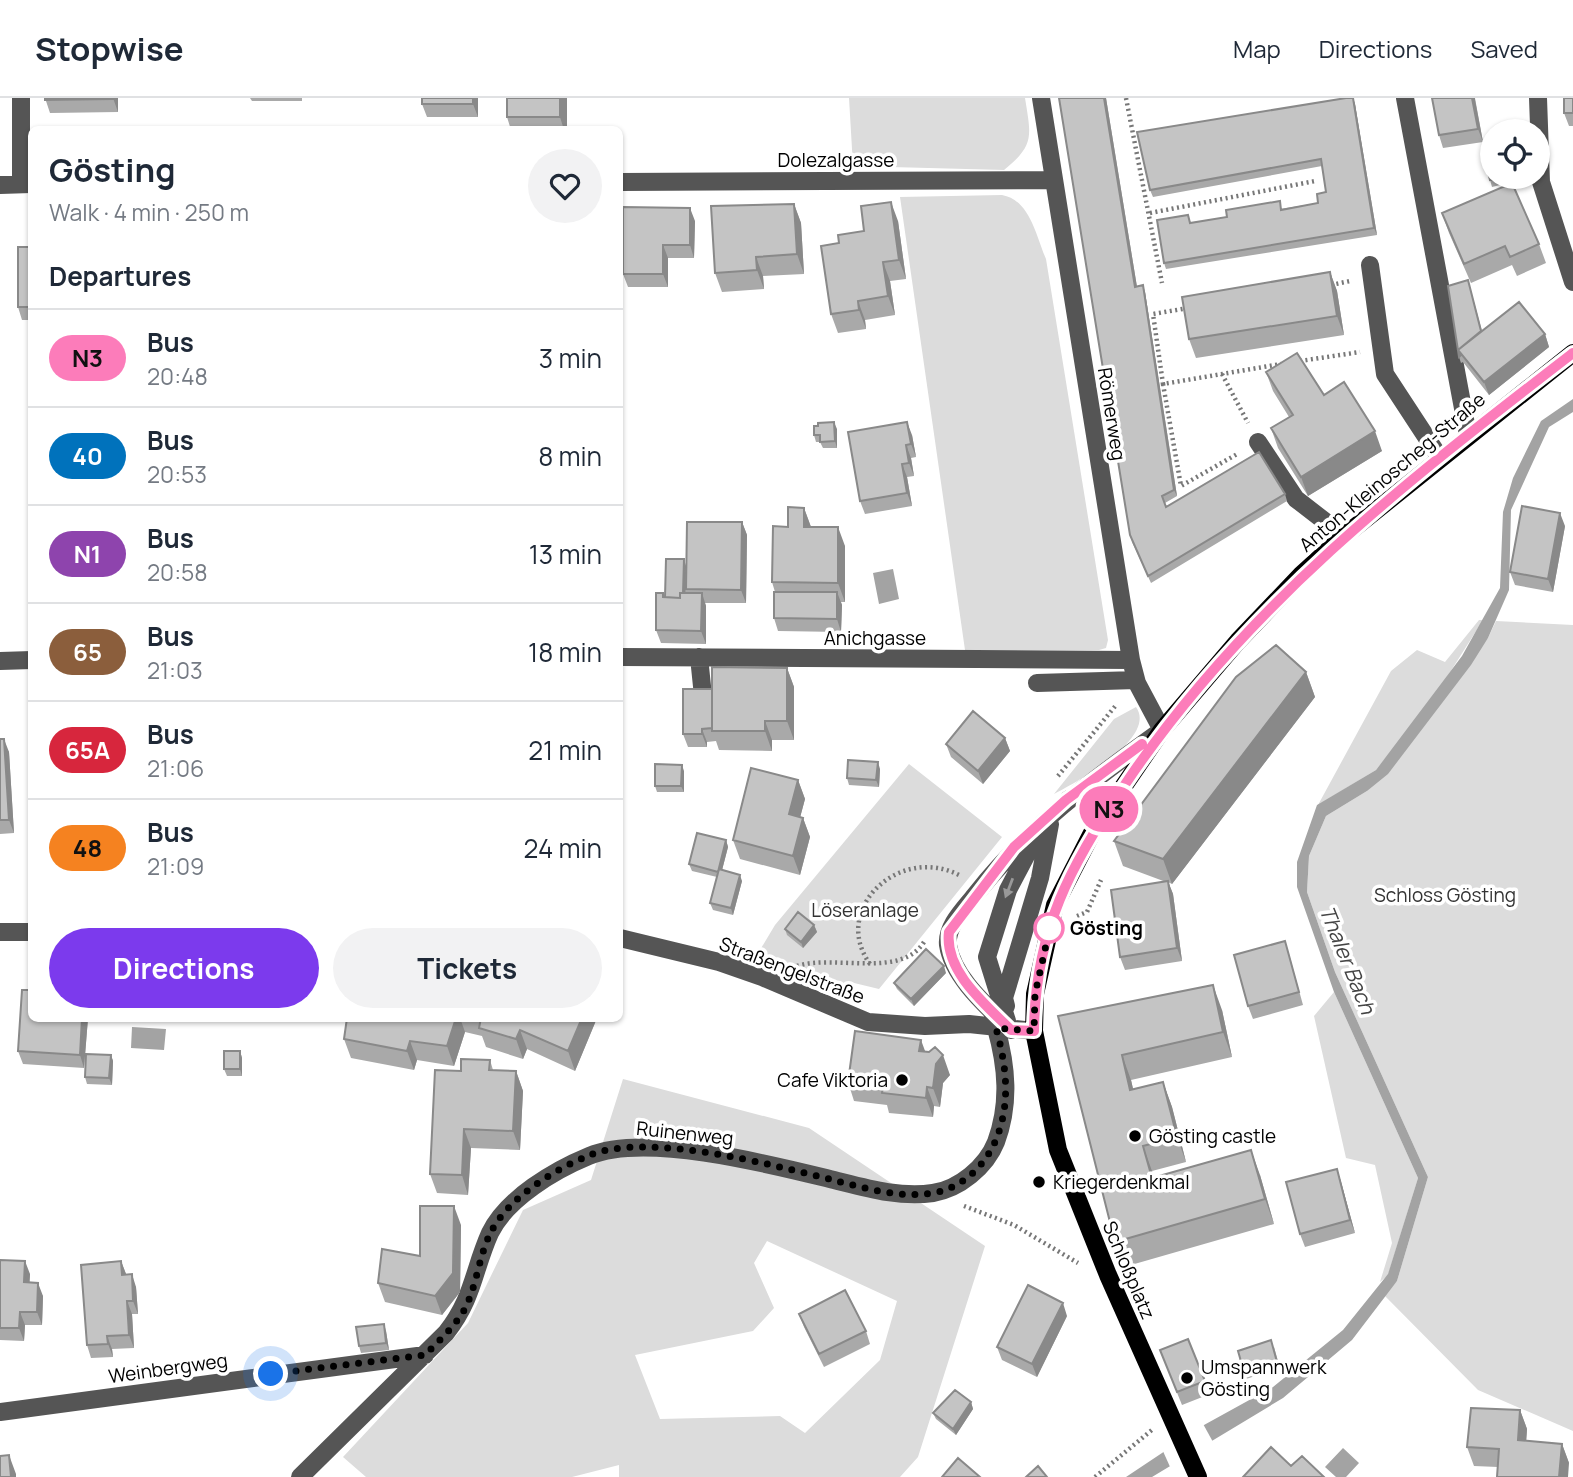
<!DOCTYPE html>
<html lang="en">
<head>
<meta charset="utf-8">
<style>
	body { margin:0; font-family:Manrope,sans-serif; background:#f2f2f3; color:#1f2937; height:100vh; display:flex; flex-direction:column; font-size:26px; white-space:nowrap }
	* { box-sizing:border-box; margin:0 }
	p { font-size:23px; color:#747a83 }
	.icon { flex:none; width:38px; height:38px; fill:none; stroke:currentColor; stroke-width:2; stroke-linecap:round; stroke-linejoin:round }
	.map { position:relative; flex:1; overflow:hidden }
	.details { position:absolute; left:28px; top:28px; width:595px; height:896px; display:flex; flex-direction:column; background:#fff; border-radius:10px; box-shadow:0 2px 5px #0004 }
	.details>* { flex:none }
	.badge { padding:0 14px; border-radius:23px; font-size:24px; line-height:46px }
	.controls { position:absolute; left:1480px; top:21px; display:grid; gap:14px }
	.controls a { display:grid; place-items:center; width:70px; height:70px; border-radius:50%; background:#fff; box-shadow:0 2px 5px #0004; font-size:35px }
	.you { position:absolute; width:35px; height:35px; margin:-18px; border:5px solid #fff; border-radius:50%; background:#1a73e8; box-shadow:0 0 0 10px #1a73e833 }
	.map>.badge { position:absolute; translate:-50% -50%; box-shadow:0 0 0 4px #fff }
	h2 { padding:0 21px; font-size:26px; line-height:63px }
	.round { display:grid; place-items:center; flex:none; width:74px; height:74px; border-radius:37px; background:#f2f2f3 }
	.overview { display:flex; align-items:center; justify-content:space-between; height:119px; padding:0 21px }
	h1 { font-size:33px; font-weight:700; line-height:52px }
	.primary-button { display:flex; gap:14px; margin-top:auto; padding:14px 21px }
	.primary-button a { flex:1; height:80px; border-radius:42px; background:#7c3aed; color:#fff; font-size:28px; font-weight:700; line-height:80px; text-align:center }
	.primary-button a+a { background:#f2f2f3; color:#1f2937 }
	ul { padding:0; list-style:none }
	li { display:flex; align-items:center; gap:21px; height:98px; padding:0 21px; border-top:2px solid #e0e1e3 }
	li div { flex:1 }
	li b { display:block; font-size:26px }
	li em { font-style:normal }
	li .badge { min-width:77px; font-weight:700; text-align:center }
	header { display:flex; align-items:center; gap:42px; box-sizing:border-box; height:98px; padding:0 35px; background:#fff; border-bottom:2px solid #e0e1e3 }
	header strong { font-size:33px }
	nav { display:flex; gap:38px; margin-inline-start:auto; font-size:24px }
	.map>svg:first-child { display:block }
</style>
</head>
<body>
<header>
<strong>Stopwise</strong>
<nav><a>Map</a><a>Directions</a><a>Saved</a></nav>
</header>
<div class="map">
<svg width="1573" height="1379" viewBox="0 0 1573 1379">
	<rect width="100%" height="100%" fill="#fff"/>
	<path fill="#dcdcdc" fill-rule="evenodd" d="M849 0H1025C1031 38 1035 47 1004 72L853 68Z
		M1002 97C1030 102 1036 138 1046 161L1108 542 1106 550 1099 552H965L900 99Z
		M1479 522H1483L1435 598 1376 672 1318 707 1391 573 1417 552 1445 564Z
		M1496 523 1573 527V1333L1478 1292 1384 1197 1397 1183 1428 1079 1335 874 1307 794 1309 758 1326 718 1367 693 1488 540Z
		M1136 609C1158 640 1075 685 1054 696L1114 621Z
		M909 666 1002 739 879 891 850 884 841 892 757 857 775 827Z
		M1334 894 1418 1080 1388 1177 1380 1184 1392 1145 1375 1067 1346 1060 1314 918Z
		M623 981 809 1030 985 1148 918 1359 900 1379H619V1367L572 1379H366L343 1359 468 1225 523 1112 591 1082ZM767 1143 897 1203 880 1262 805 1335 780 1318 660 1321 635 1257 753 1233 774 1210 754 1165Z"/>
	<path fill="#a3a3a3" d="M1573 301V314L1549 329 1511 412 1509 492 1488 540 1471 567 1388 676 1367 693 1326 718 1309 758 1307 794 1335 874 1428 1079 1397 1183 1352 1242 1283 1300 1152 1379H1126L1204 1327 1273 1289 1343 1232 1388 1176 1418 1080 1334 894 1297 789V764L1317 707 1376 672 1462 558 1500 490 1503 414 1513 380 1541 323Z
		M893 471 899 501 879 506 873 475Z
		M132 929 166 931 164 952 131 950Z
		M1343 1350 1359 1365 1346 1379H1336L1325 1369Z"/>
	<path fill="#fff" d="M1202 1324 1213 1344 1171 1371 1162 1351Z"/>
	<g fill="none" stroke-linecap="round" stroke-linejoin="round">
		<path stroke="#777" stroke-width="4.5" stroke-dasharray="2 3.5" stroke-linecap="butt" d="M1126 0 1162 185
			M1150 115 1315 83
			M1331 187 1350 183
			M1188 210 1153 216 1163 286 1281 266
			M1300 263 1360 254
			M1222 276 1248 325
			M1163 286 1181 388 1239 355
			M1058 678 1117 606
			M1077 818 1087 814 1101 782
			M870 866C830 811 900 745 961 778
			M797 868C835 856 901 881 924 844
			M964 1108 1014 1127 1078 1165
			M1095 1379 1153 1331"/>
		<path stroke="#555" stroke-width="18" d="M21 0V86
			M1405 0 1468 337
			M1538 0 1541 84 1573 184
			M620 84 1053 82
			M0 87 31 86
			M1370 167 1385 276 1440 360
			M1258 344 1296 401 1344 438
			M620 559 1131 562
			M699 559 703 598
			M0 563 32 562
			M1037 585 1136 582
			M1069 701C1097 688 1098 713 1093 733
			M0 834H32
			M620 840 719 864 762 879 868 924 925 928 969 926 1034 933
			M1006 908 1004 900 1040 780 1050 726
			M1007 923 987 859 1008 792 1037 737
			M1011 932C989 910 953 880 948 847 946 828 964 811 975 797 1030 728 1091 683 1162 632L1137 585 1131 562 1041 0
			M0 1314 425 1257
			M300 1379 446 1235C474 1199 473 1173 490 1135 507 1100 555 1072 589 1058 646 1034 773 1067 834 1082 866 1090 900 1100 933 1095 959 1091 986 1069 996 1044 1010 1006 1007 969 996 930"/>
		<path stroke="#000" stroke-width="18" d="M1198 1379 1108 1177 1058 1052 1034 933 1035 896 1055 807 1093 733 1162 632 1238 543 1301 477 1344 438 1573 255"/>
	</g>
	<path fill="#a9a9a9" d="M45 0H118V14L50 15Z
		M250 0H302V3H252Z
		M422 0H478V19H427L422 6Z
		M567 0V32H511L507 19Z
		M1059 0H1106L1137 189 1145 194 1177 398 1165 405 1166 408 1285 396 1287 403 1151 485 1132 444Z
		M1353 0 1355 6 1377 137 1166 171 1164 165 1191 125 1318 105 1326 94 1322 68 1153 99 1150 92Z
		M1432 0H1475L1483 44 1443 50 1439 37Z
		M1573 0V28H1569L1564 15Z
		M1493 79H1515L1516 83 1492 89 1490 82Z
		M794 106 801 125 804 176 763 178 764 191 722 194 715 175Z
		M1442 115 1539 146 1546 165 1517 178 1512 167 1471 185 1449 135Z
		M695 123 694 160H668V189H628L623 176Z
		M898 123 906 181 890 183 895 217 865 222 866 231 838 235 831 216 839 145 864 133Z
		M32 149V222H22L18 209Z
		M1330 174 1337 193 1344 237 1196 260 1189 241Z
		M1470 189 1482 233 1545 236 1549 249 1489 297 1463 264 1461 265 1459 259Z
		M1266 274 1324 297 1382 353 1308 398 1278 350 1271 330 1289 319 1273 293Z
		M837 331V350H823L820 344H816L814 337Z
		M912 337 916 359 911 360 914 378 907 379 912 408 865 416 860 403Z
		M804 410 811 429 845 448V504H841L842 507 841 534 778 533 774 520 775 494 772 484 788 429Z
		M742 424 747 437 746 505H705L706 508V546L661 545 656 532 663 495 665 499 686 467Z
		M1565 428 1553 494 1515 487 1510 474Z
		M787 570 794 589V642H772V653L719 652 716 643 707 644V649H688L683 636 712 591Z
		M1306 574 1315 599 1172 786 1168 784 1173 796 1182 863 1125 872 1120 859 1166 784 1123 768 1114 743Z
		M1005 640 1010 653 983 686 951 659 946 646Z
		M0 641 9 654 14 735 0 736Z
		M880 671 879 689 849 687 847 680Z
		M684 673V694H657L655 688Z
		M798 682 805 701 800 719 803 720 810 739 800 777 740 761 733 742Z
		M726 742 728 749 722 772 742 783 733 817 713 812 710 805 717 779 692 773 689 766Z
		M814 827 817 834 803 850 787 837 785 831Z
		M1289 856 1303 907 1253 921 1248 908Z
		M946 875 914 908 897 891 894 885Z
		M1222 912 1232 959 1131 982 1133 991 1163 984 1172 1009 1186 1064 1152 1073 1154 1079 1260 1077 1274 1126 1124 1169 1115 1144 1058 918Z
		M32 920H88L84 970 23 966 18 953Z
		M347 920H597L575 973 527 951 523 961 486 949 482 938 465 934 454 968 417 962 414 972 351 960 344 941Z
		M240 953 242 960V978H227L224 971Z
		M925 954 950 977 943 985 940 1009 934 1008 933 1019 889 1015 887 1007 854 1003 848 984Z
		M111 957 113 963 112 987 87 986 85 979Z
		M490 962 493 972 516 973 523 993 520 1052 471 1050 468 1097 437 1095 430 1076 461 973Z
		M1337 1071 1341 1084 1355 1135 1305 1149 1300 1136Z
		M461 1127 460 1194 442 1217 385 1204 378 1185 420 1158Z
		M0 1162 30 1176 29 1185 43 1198 42 1227H25L24 1243 0 1242Z
		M121 1163 126 1176 136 1189 138 1216H132L134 1250 112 1251 113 1259 91 1260 87 1247Z
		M799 1216 866 1233 870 1246 824 1269 804 1229Z
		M1067 1218 1037 1279 1002 1262 997 1249Z
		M386 1233 389 1252 361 1255 359 1248Z
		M1274 1249 1280 1270 1246 1281 1244 1274Z
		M1165 1265 1205 1283 1210 1296 1182 1307Z
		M971 1304 973 1311 956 1337 936 1321 933 1315Z
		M1520 1312 1527 1331 1526 1343 1562 1346 1569 1365 1498 1369 1474 1368 1467 1349Z"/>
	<path fill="#898989" d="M113 0H118V14Z
		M473 0H478V19L473 6Z
		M560 0H567V32H564L560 19Z
		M1104 0H1106L1138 195 1135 189Z
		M1353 0 1355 6 1377 137 1374 130Z
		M1472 0H1475V2L1483 44 1478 31Z
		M891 104 898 123 906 181 899 162Z
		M794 106 801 125 804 176 797 156Z
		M690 110 695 123 694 160 690 147Z
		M663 147 668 160V189L663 176Z
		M756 159 763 178 764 191 757 172Z
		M883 164 890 183 895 217 888 198Z
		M1330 174 1337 193 1344 237 1337 218Z
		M1143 187 1145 194 1177 398 1174 392Z
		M858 203 865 222 866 231 859 212Z
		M1545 236 1549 249 1489 297 1484 284Z
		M834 324 837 331V350L835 343Z
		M907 324 912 337 916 359 911 346Z
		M1375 333 1382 353 1308 398 1301 379Z
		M906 347 911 360 914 378 909 365Z
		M902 366 907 379 912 408 907 395Z
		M804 410 811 429H804Z
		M1560 415 1565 428 1553 494 1548 481Z
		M742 424 747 437 746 505 741 492Z
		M838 429 845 448V504L838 485Z
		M684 461 686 468 685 513 683 506Z
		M837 494 842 507 841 534 837 521Z
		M702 495 706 508V546L701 533Z
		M787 570 794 589V642L787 623Z
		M1306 574 1315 599 1172 786 1163 761Z
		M765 623 772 642V653L765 633Z
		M702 631 707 644V649L702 636Z
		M1005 640 1010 653 983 686 978 673Z
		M4 641 9 654 14 735 9 722Z
		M878 664 880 671 879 689 876 682Z
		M682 667 684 673V694L681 688Z
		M798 682 805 701 796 735 789 716Z
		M803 720 810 739 800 777 793 758Z
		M726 742 728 749 720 780 718 774Z
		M740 777 742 783 733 817 731 810Z
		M1168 783 1173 796 1182 863 1177 850Z
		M814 827 817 834 803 850 801 844Z
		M944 868 946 875 914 908 911 901Z
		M1213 887 1222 912 1232 959 1223 934Z
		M82 920H88L84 970 80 957Z
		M456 920H460L465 934 454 968 447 948Z
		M582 920H597L575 973 568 953Z
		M520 932 527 951 523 961 516 941Z
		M921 942 928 961 919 953Z
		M410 943 417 962 414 972 407 953Z
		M240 953 242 960V978L240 971Z
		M111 957 113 963 112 987 109 980Z
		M943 957 950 977 943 985 940 1009 933 990 936 966Z
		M1122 957 1131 982 1139 1017 1130 992Z
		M516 973 523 993 520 1052 513 1033Z
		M1163 984 1172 1009 1186 1064 1177 1039Z
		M927 989 934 1008 933 1019 926 1000Z
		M464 1031 471 1050 468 1097 462 1077Z
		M1143 1048 1152 1073 1161 1105 1152 1080Z
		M1251 1052 1260 1077 1274 1126 1265 1101Z
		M1337 1071 1341 1084 1355 1135 1350 1122Z
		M454 1108 461 1127 460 1194 442 1217 435 1198Z
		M25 1163 30 1176 29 1197 24 1184Z
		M121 1163 126 1176 122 1177Z
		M132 1176 136 1189 138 1216 133 1203Z
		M38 1185 43 1198 42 1227 37 1214Z
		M127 1203 132 1216 134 1250 129 1237Z
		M1063 1205 1067 1218 1037 1279 1032 1266Z
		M20 1214 25 1227 24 1243 19 1230Z
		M384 1226 386 1233 389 1252 386 1245Z
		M107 1238 112 1251 113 1259 108 1246Z
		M971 1304 973 1311 956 1337 953 1331Z
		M1520 1312 1527 1331 1525 1362 1518 1342Z
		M1562 1346 1569 1365 1568 1379H1559Z
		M9 1357 16 1376V1379H11Z"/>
	<path fill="#c4c4c4" stroke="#898989" stroke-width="2" d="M45 0H113V1L45 2Z
		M422 0H473V6H422Z
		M507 0H560V19H507Z
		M1059 0H1104L1135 189 1143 187 1174 392 1162 398 1166 409 1259 354 1285 396 1148 478 1130 437Z
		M1346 0H1353L1374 130 1164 165 1157 122 1188 117 1190 125 1227 119 1226 112 1280 103 1281 112 1318 105 1317 96 1326 94 1321 61 1150 92 1137 34Z
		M1432 0H1472L1478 31 1439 37Z
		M1564 0H1573V15H1564Z
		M1493 64V79H1505L1490 82 1486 66Z
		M1512 85 1539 146 1510 159 1505 148 1464 166 1442 115Z
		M891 104 899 162 883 164 888 198 858 203 859 212 831 216 821 148 839 145 838 137 864 133 861 108Z
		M794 106 797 156 756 159 757 172 715 175 711 108Z
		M623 109 690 110V147H663V176H623Z
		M18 149H32V209H18Z
		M1330 174 1337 218 1189 241 1182 199Z
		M1468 182 1481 233 1458 252 1461 257 1459 259 1448 188Z
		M1519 204 1545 236 1484 284 1458 252Z
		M1297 255 1324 297 1344 284 1375 333 1301 379 1271 330 1293 317 1266 274Z
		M834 324 835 343 820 344V337H814V328H818V325Z
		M907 324 911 346 906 347 909 365 902 366 907 395 860 403 848 334Z
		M1522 408 1560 415 1548 481 1510 474Z
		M788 409 804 410V429H838V485L772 484 773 428 788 429Z
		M687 424H742L741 492 686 491Z
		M666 461H684L683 495H680V500L665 499Z
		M774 494H837V521L774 520Z
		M656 495H663V499L680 500V495H702L701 533 656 532Z
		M1276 547 1306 574 1163 761 1114 743 1236 579Z
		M712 569 787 570V623H765V633H712Z
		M683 591H712V630L702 631V636H683Z
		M973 613 1005 640 978 673 946 646Z
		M0 641H4L9 722H0Z
		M848 662 878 664 876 682 847 680Z
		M655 666 682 667 681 688H655Z
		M751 670 798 682 789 716 803 720 793 758 733 742Z
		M697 735 726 742 718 774 689 766Z
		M719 771 740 777 731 810 710 805Z
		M1168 783 1177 850 1120 859 1111 792Z
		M798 814 814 827 801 844 785 831Z
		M1285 843 1299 894 1248 908 1234 857Z
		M926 851 944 868 911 901 894 885Z
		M1213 887 1223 934 1122 957 1130 992 1163 984 1177 1039 1143 1048 1152 1080 1251 1052 1265 1101 1115 1144 1058 918Z
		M22 892H32V920H82L80 957 18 953Z
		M347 920H456L447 948 410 943 407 953 344 941Z
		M481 920H582L568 953 520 932 516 941 479 930Z
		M855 933 921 942 919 953 929 954 935 949 943 957 936 966 933 990 927 989 926 1000 882 995 883 989 848 984Z
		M224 953H240V971H224Z
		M86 956 111 957 109 980 85 979Z
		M461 961 490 962 489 972 516 973 513 1033 464 1031 462 1077 430 1076 435 972 461 973Z
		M1337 1071 1350 1122 1300 1136 1286 1084Z
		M420 1108H454L453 1175 435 1198 378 1185 382 1151 420 1158Z
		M0 1162 25 1163 24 1184 38 1185 37 1214H20L19 1230H0Z
		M121 1163 122 1177 132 1176 133 1203H127L129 1237 107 1238 108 1246 87 1247 81 1167Z
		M1028 1187 1063 1205 1032 1266 997 1249Z
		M845 1192 866 1233 819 1256 799 1216Z
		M384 1226 386 1245 359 1248 356 1229Z
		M1188 1241 1205 1283 1177 1294 1160 1252Z
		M1271 1242 1277 1264 1244 1274 1238 1253Z
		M955 1292 971 1304 953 1331 933 1315Z
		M1471 1310 1520 1312 1518 1342 1562 1346 1559 1379H1497L1499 1351 1467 1349Z
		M1271 1349 1291 1368 1302 1358 1324 1379H1243Z
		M9 1357 11 1379H0V1358Z
		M958 1360 980 1379H942Z
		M1038 1368 1047 1379H1026Z"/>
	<defs><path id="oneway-solid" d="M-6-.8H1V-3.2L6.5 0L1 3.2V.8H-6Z" transform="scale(1.75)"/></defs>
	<use fill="#999" href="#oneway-solid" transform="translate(1009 790) rotate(111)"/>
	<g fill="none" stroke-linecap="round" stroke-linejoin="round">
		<defs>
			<path id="line" d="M1142 646 1066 702 1014 749 949 834C944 873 986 907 1011 932L1034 933C1035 832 1071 766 1126 685 1245 508 1406 384 1573 255"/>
		</defs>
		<use href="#line" stroke="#fff" stroke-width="16"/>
		<use href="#line" stroke="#fc7cba" stroke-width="10"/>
		<path stroke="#000" stroke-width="7" stroke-dasharray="0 12.6" d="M271 1276 425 1257C438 1244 453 1230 463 1214 477 1190 478 1159 491 1134 508 1100 555 1071 590 1057 647 1034 769 1066 829 1081 862 1089 898 1101 933 1095 963 1090 987 1066 997 1039 1011 1003 1006 966 996 930L1034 933 1035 896 1051 825 1049 830"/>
	</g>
	<circle fill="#fff" stroke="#fc7cba" stroke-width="3.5" cx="1049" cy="830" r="14"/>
	<g fill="#000" stroke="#fff" stroke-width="2.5">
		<circle cx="902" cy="982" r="7"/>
		<circle cx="1135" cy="1038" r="7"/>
		<circle cx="1039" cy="1084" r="7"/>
		<circle cx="1187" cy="1280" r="7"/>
	</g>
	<g text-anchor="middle" stroke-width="7" stroke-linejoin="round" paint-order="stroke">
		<g font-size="19" fill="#000" stroke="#fff">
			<text x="836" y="69">Dolezalgasse</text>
			<text transform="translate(1112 316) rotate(81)" y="7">Römerweg</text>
			<text transform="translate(1392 374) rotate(-40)" y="7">Anton-Kleinoscheg-Straße</text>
			<text x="875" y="547">Anichgasse</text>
			<text transform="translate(792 872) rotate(21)" y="7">Straßengelstraße</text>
			<text transform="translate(685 1035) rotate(6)" y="7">Ruinenweg</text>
			<text transform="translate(1129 1172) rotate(67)" y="7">Schloßplatz</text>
			<text transform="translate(168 1270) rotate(-8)" y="7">Weinbergweg</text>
		</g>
		<g font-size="19" fill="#333" stroke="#fff">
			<text x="1445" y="804">Schloss Gösting</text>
			<text x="865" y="819">Löseranlage</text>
		</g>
		<g font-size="19" font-weight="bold" fill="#000" stroke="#fff" text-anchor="start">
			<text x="1070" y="837">Gösting</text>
		</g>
		<g font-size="19" fill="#000" stroke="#fff" text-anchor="start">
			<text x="888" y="989" text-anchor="end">Cafe Viktoria</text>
			<text x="1149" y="1045">Gösting castle</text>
			<text x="1053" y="1091">Kriegerdenkmal</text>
			<text x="1201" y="1276">Umspannwerk<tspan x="1201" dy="22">Gösting</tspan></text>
		</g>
		<g font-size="21" font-style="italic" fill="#444" stroke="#fff">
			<text transform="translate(1347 862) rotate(68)" y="7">Thaler Bach</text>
		</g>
	</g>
</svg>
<div class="controls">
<a><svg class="icon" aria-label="locate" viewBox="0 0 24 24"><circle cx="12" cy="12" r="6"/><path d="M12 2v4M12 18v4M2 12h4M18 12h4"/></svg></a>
</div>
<div class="you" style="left:271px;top:1276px"></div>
<b class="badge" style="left:1109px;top:711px;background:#fc7cba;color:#111">N3</b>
<section class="details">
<div class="overview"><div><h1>Gösting</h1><p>Walk · 4 min · 250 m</p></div><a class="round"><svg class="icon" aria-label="heart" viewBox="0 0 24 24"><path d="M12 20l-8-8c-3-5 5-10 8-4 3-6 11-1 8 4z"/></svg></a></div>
<h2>Departures</h2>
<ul>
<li><span class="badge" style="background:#fc7cba;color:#111">N3</span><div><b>Bus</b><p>20:48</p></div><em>3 min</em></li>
<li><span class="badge" style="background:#0072bc;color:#fff">40</span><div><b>Bus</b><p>20:53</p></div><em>8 min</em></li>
<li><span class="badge" style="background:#8e44ad;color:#fff">N1</span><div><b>Bus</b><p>20:58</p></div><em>13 min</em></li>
<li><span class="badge" style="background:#8b5e3c;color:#fff">65</span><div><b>Bus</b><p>21:03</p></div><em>18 min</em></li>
<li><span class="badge" style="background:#d7263d;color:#fff">65A</span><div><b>Bus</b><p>21:06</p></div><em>21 min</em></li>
<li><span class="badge" style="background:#f58220;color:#111">48</span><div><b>Bus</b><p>21:09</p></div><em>24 min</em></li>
</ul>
<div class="primary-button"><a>Directions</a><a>Tickets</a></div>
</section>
</div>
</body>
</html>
